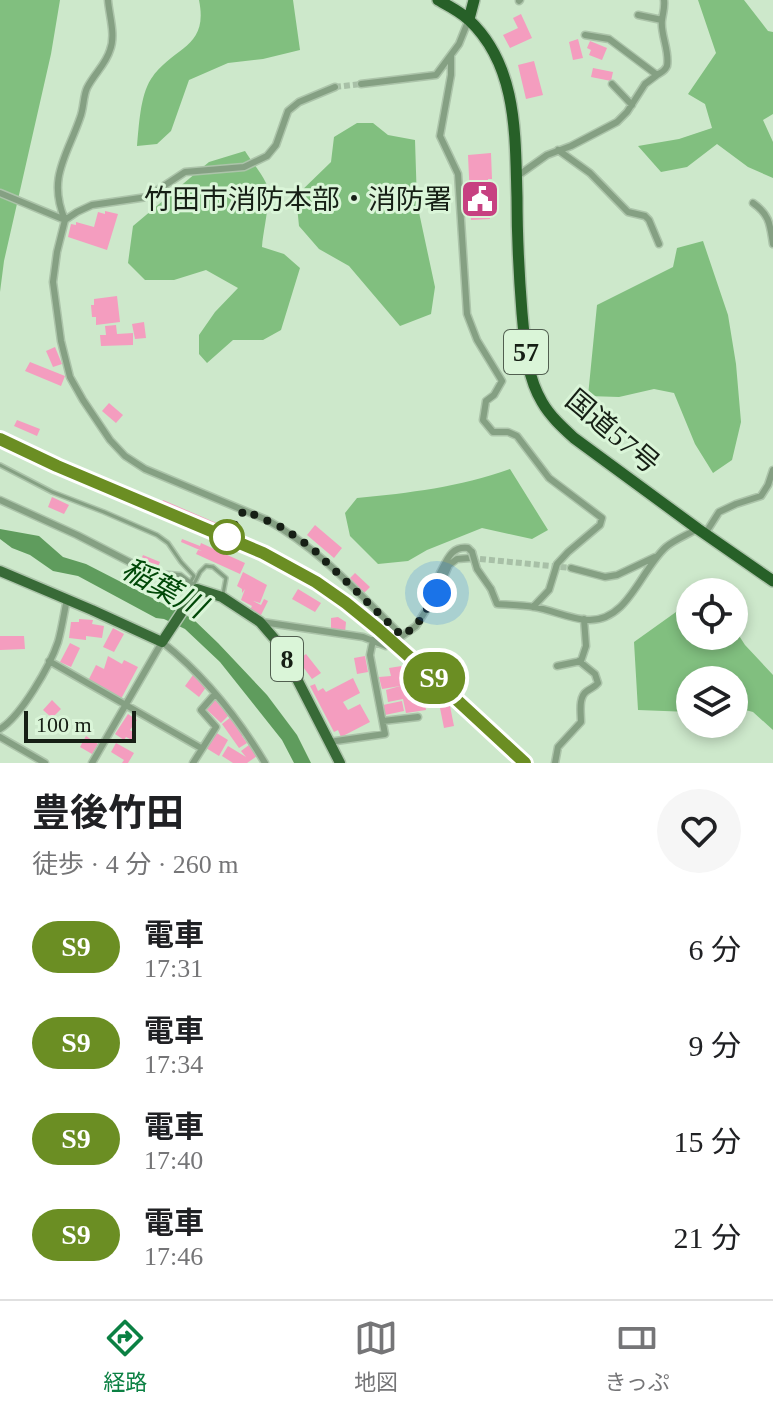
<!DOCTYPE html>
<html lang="ja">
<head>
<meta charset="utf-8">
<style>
	body { margin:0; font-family:"Times New Roman","Noto Sans JP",serif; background:#f6f6f6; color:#202124; height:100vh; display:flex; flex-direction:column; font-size:30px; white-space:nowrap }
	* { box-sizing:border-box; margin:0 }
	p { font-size:26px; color:#757577 }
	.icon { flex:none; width:44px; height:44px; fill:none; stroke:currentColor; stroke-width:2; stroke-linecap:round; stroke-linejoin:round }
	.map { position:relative; height:763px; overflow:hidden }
	.drawer { display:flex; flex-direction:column; background:#fff; flex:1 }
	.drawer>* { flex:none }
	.badge { padding:0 16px; border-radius:26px; font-size:28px; line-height:52px }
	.controls { position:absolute; left:676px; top:578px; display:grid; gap:16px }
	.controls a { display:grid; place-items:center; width:72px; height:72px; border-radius:50%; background:#fff; box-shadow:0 4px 12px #0003; font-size:40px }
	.scale { position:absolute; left:24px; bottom:20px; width:112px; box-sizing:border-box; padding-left:8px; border:4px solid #161f15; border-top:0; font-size:22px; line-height:28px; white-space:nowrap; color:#161f15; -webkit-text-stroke:6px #daf5d8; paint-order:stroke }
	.you { position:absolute; width:40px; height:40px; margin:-20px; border:6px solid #fff; border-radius:50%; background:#1a73e8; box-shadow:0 0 0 12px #1a73e833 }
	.map>.badge { position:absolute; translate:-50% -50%; box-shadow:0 0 0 4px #fff }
	.round { display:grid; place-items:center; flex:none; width:84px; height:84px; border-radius:42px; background:#f6f6f6 }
	.head { display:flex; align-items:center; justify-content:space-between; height:136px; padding:0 32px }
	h1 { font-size:38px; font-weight:700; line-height:60px }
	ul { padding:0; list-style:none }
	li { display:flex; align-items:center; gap:24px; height:96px; padding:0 32px }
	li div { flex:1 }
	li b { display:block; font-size:30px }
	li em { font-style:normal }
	li .badge { min-width:88px; font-weight:700; text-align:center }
	.dock { display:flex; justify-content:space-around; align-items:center; height:112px; border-top:2px solid #e0e0e0; background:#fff; font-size:22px; color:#757577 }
	.dock a { display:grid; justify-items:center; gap:4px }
	.dock .selected { color:#0b8043 }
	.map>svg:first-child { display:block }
</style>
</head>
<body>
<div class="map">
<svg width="773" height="763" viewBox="0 0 773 763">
	<rect width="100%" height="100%" fill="#cde8cb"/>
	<path fill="#81bf7f" d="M0 0H60L51 54 4 261 0 292Z
		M199 0H293L300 50 263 59 228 63 189 80 171 131 157 144 137 146C139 126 140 96 151 79 173 46 209 49 199 0Z
		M698 0H744L768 31 773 32V114L763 120 773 142V178L748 167 717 144 687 167 661 172 638 146 679 139 712 128 705 104 688 94 716 53Z
		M357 123H373L388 135 415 140 417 203 435 287 431 314 400 326 349 266 319 249 299 226 296 196 331 162 334 137Z
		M245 151C251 161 261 172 266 183 272 199 263 229 262 247L284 254 300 268 281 330 263 340H233L207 363 199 354V335L215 312 238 288 206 270 174 280H145L128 263 133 226 209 162Z
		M703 241 728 315 736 364 741 422 732 460 713 473 695 444 674 393 654 389 619 397 588 396 597 305 673 267 677 248Z
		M510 469 548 530 532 539 482 528 427 550 408 561 378 564 350 536 345 513 357 498C410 493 459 487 510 469Z
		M690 602V636H734V628L745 645 773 675V730L753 712 734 707V680H690V712L638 710 634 642Z"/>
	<path fill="#5f9c5d" d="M0 529 39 536 63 557 86 564 193 619 218 643 267 695 297 735 311 763H294L282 740 220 662 185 629 164 619 156 618 78 576 53 571 30 555 12 548 0 539Z"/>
	<path fill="#f49dbf" d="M521 14 532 38 510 48 503 35 518 28 513 18Z
		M578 39 583 58 573 60 569 42Z
		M590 41 607 48 602 60 589 55 591 50 587 48Z
		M534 61 543 95 526 99 518 65Z
		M593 68 613 72 611 81 591 77Z
		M491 153 492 179H488L490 219 471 220 468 155Z
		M105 211 118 214 107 250 68 237 71 224 76 225V222L94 227 98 212 105 214Z
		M117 296 120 322 96 325V317H92L91 305H94V299Z
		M144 322 146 338 135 339 132 324Z
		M116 325 117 334 133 333V345L101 346 100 335H106L105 326Z
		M55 347 62 364 53 367 46 351Z
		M30 362 65 376 61 386 25 371Z
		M109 403 123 415 116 423 102 411Z
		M17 420 40 429 37 436 14 426Z
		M52 497 69 505 64 514 48 507Z
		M163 500 228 528 225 534 160 507Z
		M315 525 342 548 334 558 307 535Z
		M182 539 200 546 201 543 245 563 240 574 196 554 198 550 202 551 181 542Z
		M143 555 160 562 156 571 139 564Z
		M243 572 267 585 260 603 253 601 261 605 264 599 268 601 259 619 248 614 252 606 241 600 245 589 242 593V589L237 586Z
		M355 573 370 587 364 593 350 578Z
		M298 589 321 603 315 612 292 599Z
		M338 617 346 622 345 633 331 632V618Z
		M79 619 93 620 92 624 104 626 102 638 86 636V640L69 638 71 622H79Z
		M113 628 124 634 114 652 103 647Z
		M0 636H24L25 649 0 650Z
		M70 643 80 648 71 667 60 662Z
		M306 654 321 673 312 679 298 660Z
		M108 656 122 664 124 660 138 667 121 699 88 681 96 665 104 669Z
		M365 656 368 672 357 674 354 658Z
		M408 665 410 671 421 679 426 710 406 713 403 699 388 702 386 690 400 686 382 689 379 677 391 676 389 668Z
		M193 675 207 686 199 697 185 686Z
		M353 678 360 693 343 702 348 710 360 704 370 722 341 737 338 730 334 732 310 686 315 684 318 691 323 688 326 692Z
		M214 699 229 715 221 723 205 708Z
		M52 700 61 709 52 718 43 710Z
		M402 701 404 711 385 715 383 705Z
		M450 706 454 726 444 728 440 708Z
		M128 714 137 720 130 730 136 734 132 740 126 737 124 740 115 734Z
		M231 717 244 734 242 736 247 743 239 748 222 724Z
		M215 732 228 740 219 756 206 748Z
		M86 736 98 744 92 754 80 747Z
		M116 743 134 753 128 763H122L124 760 111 752Z
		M249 745 257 756 247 763H233L222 756 228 746 246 757 241 751Z"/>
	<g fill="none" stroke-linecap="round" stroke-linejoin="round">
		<path stroke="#a8c0a7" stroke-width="6" stroke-dasharray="6 3" stroke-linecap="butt" d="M335 87 361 84
			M471 558 571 568"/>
		<defs>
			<path id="service" d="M0 465 52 492 104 512 157 535 168 543 181 562 194 576 190 583
				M193 586 200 572 206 566 213 567 226 578 223 594"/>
			<path id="minor" d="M519 1 520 0
				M638 15 662 20
				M451 55V75L440 136 458 174 467 314 477 340 502 381 494 395 486 401 483 420 493 432H508L517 436 549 478 602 518 600 525 568 552 557 564 549 590 533 607
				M657 75C662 72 665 71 667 66 670 51 660 34 662 20 663 12 665 8 664 0
				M361 84 436 75 459 44 469 19
				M612 84 632 105
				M558 150 590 173 628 212 645 216 649 220 659 244
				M516 177 547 155 571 146 617 122 627 112 645 84 657 75 609 39 585 35
				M0 193 65 220
				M753 203C770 215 770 225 773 244
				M65 220 57 252 53 282 61 341 70 377 83 400 110 440 125 456 145 469 267 520C320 549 359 594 402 636L386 646 363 637 262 622
				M65 220 77 212 92 205 147 197 185 172 244 167 267 156 276 145 288 111 299 102 335 87
				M65 220C47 178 67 156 80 118 84 108 83 97 87 88 94 74 106 64 110 50 116 35 109 15 108 0
				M0 500 77 535 145 570 158 574 180 576 197 589
				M705 534 719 512 736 504 761 496 768 485 773 470
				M571 568 605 577 617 575 655 557
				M444 577 440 573C447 560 451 546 468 548L472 552
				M491 589 497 604C510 605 522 605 534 607 552 610 570 619 588 620 628 622 641 569 666 547 674 540 687 535 697 529
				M402 636 416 626 437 593 449 565 457 559 470 558
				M49 661 201 748
				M557 666 581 661 586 646 584 619
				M383 721 418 717
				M0 729C21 716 50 666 58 642 62 628 64 613 67 599
				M0 737 45 763
				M329 742 385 734 370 655 373 640
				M92 763 162 642C204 675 238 718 265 763
				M193 763 216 727 201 710 215 694
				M555 763 558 747 581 722C581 713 578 697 587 691 591 688 595 687 598 683L595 674 579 661"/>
			<path id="primary" d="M0 571 92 610 162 642 197 589 222 597 260 622 279 644 340 763"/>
			<path id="trunk" d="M438 0C449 6 461 12 469 20 518 66 515 136 517 197 517 236 519 275 522 313 525 344 526 375 542 402 550 416 562 427 574 438L698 529 773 581
				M469 19 474 0"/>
		</defs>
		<use href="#service" stroke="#acc4aa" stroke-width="6"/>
		<use href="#minor" stroke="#acc4aa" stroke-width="9"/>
		<use href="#primary" stroke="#acc4aa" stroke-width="13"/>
		<use href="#trunk" stroke="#acc4aa" stroke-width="14"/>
		<use href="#service" stroke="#85a083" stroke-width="3"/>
		<use href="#minor" stroke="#85a083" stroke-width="6"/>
		<use href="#primary" stroke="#386a37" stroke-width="10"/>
		<use href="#trunk" stroke="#276028" stroke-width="11"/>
		<path stroke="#6f816e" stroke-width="2" stroke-dasharray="14 14" stroke-linecap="butt" d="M0 439C52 463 104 486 157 508 211 530 267 551 317 583 371 618 419 665 466 708"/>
		<defs>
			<path id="minor-bridge" d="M472 552 477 569 491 589"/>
		</defs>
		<use href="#minor-bridge" stroke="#acc4aa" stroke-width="9" stroke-linecap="butt"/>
		<use href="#minor-bridge" stroke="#85a083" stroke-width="6"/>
	</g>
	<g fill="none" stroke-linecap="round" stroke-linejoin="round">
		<defs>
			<path id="line" d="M0 439 57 466 263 553 316 582 346 603 378 629 431 676 525 763"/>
		</defs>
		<use href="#line" stroke="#fff" stroke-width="18"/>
		<use href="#line" stroke="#6b8e23" stroke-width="12"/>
		<path stroke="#161f15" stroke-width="8" stroke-dasharray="0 14.4" d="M227 537 244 510 283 528 312 548 402 636 416 626 437 593"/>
	</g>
	<defs>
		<symbol id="civic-square" viewBox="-11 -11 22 22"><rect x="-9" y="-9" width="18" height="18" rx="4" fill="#c74181" stroke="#daf5d8"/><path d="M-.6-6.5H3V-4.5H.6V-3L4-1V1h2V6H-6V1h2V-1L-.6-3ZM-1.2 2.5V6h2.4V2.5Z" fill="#fff"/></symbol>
	</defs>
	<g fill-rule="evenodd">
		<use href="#civic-square" x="458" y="177" width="44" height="44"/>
	</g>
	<circle fill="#fff" stroke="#6b8e23" stroke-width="4" cx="227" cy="537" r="16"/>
	<g text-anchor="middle" stroke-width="6" stroke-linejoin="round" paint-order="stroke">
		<g fill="#daf5d8" stroke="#515f50" stroke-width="2">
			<rect x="504" y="330" width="44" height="44" rx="6"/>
			<rect x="271" y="637" width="32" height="44" rx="6"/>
		</g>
		<g font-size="26" font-weight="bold" fill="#161f15">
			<text x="526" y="361">57</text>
			<text x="287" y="668">8</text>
		</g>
		<g font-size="28" fill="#161f15" stroke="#daf5d8" text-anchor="end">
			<text x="452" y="209">竹田市消防本部・消防署</text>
		</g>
		<g font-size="28" fill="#161f15" stroke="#daf5d8">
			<text transform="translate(613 431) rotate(40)" y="10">国道57号</text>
		</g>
		<g font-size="30" font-style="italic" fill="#004807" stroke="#daf5d8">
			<text transform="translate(164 588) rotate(29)" y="10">稲葉川</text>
		</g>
	</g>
</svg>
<div class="controls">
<a><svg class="icon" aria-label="locate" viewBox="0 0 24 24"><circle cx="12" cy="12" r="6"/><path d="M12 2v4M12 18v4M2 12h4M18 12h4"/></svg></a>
<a><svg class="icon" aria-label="layers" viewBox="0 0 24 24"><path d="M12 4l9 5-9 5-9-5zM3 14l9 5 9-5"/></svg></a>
</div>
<div class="scale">100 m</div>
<div class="you" style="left:437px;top:593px"></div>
<b class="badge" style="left:434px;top:678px;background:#6b8e23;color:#fff">S9</b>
</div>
<section class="drawer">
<div class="head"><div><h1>豊後竹田</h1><p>徒歩 · 4 分 · 260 m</p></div><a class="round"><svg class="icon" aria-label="heart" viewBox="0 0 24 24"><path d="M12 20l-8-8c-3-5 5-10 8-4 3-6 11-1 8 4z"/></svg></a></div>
<ul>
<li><span class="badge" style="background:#6b8e23;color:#fff">S9</span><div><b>電車</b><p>17:31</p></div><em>6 分</em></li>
<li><span class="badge" style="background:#6b8e23;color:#fff">S9</span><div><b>電車</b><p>17:34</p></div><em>9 分</em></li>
<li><span class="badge" style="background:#6b8e23;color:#fff">S9</span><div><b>電車</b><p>17:40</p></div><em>15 分</em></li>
<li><span class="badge" style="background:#6b8e23;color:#fff">S9</span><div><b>電車</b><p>17:46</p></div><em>21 分</em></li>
</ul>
</section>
<nav class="dock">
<a class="selected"><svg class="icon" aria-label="directions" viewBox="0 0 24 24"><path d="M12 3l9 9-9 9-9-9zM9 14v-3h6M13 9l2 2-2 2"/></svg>経路</a>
<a><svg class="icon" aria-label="map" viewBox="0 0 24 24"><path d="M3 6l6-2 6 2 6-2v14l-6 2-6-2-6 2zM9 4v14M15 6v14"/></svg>地図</a>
<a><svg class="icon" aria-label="tickets" viewBox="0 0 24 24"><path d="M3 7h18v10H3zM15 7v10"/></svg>きっぷ</a>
</nav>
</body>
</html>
